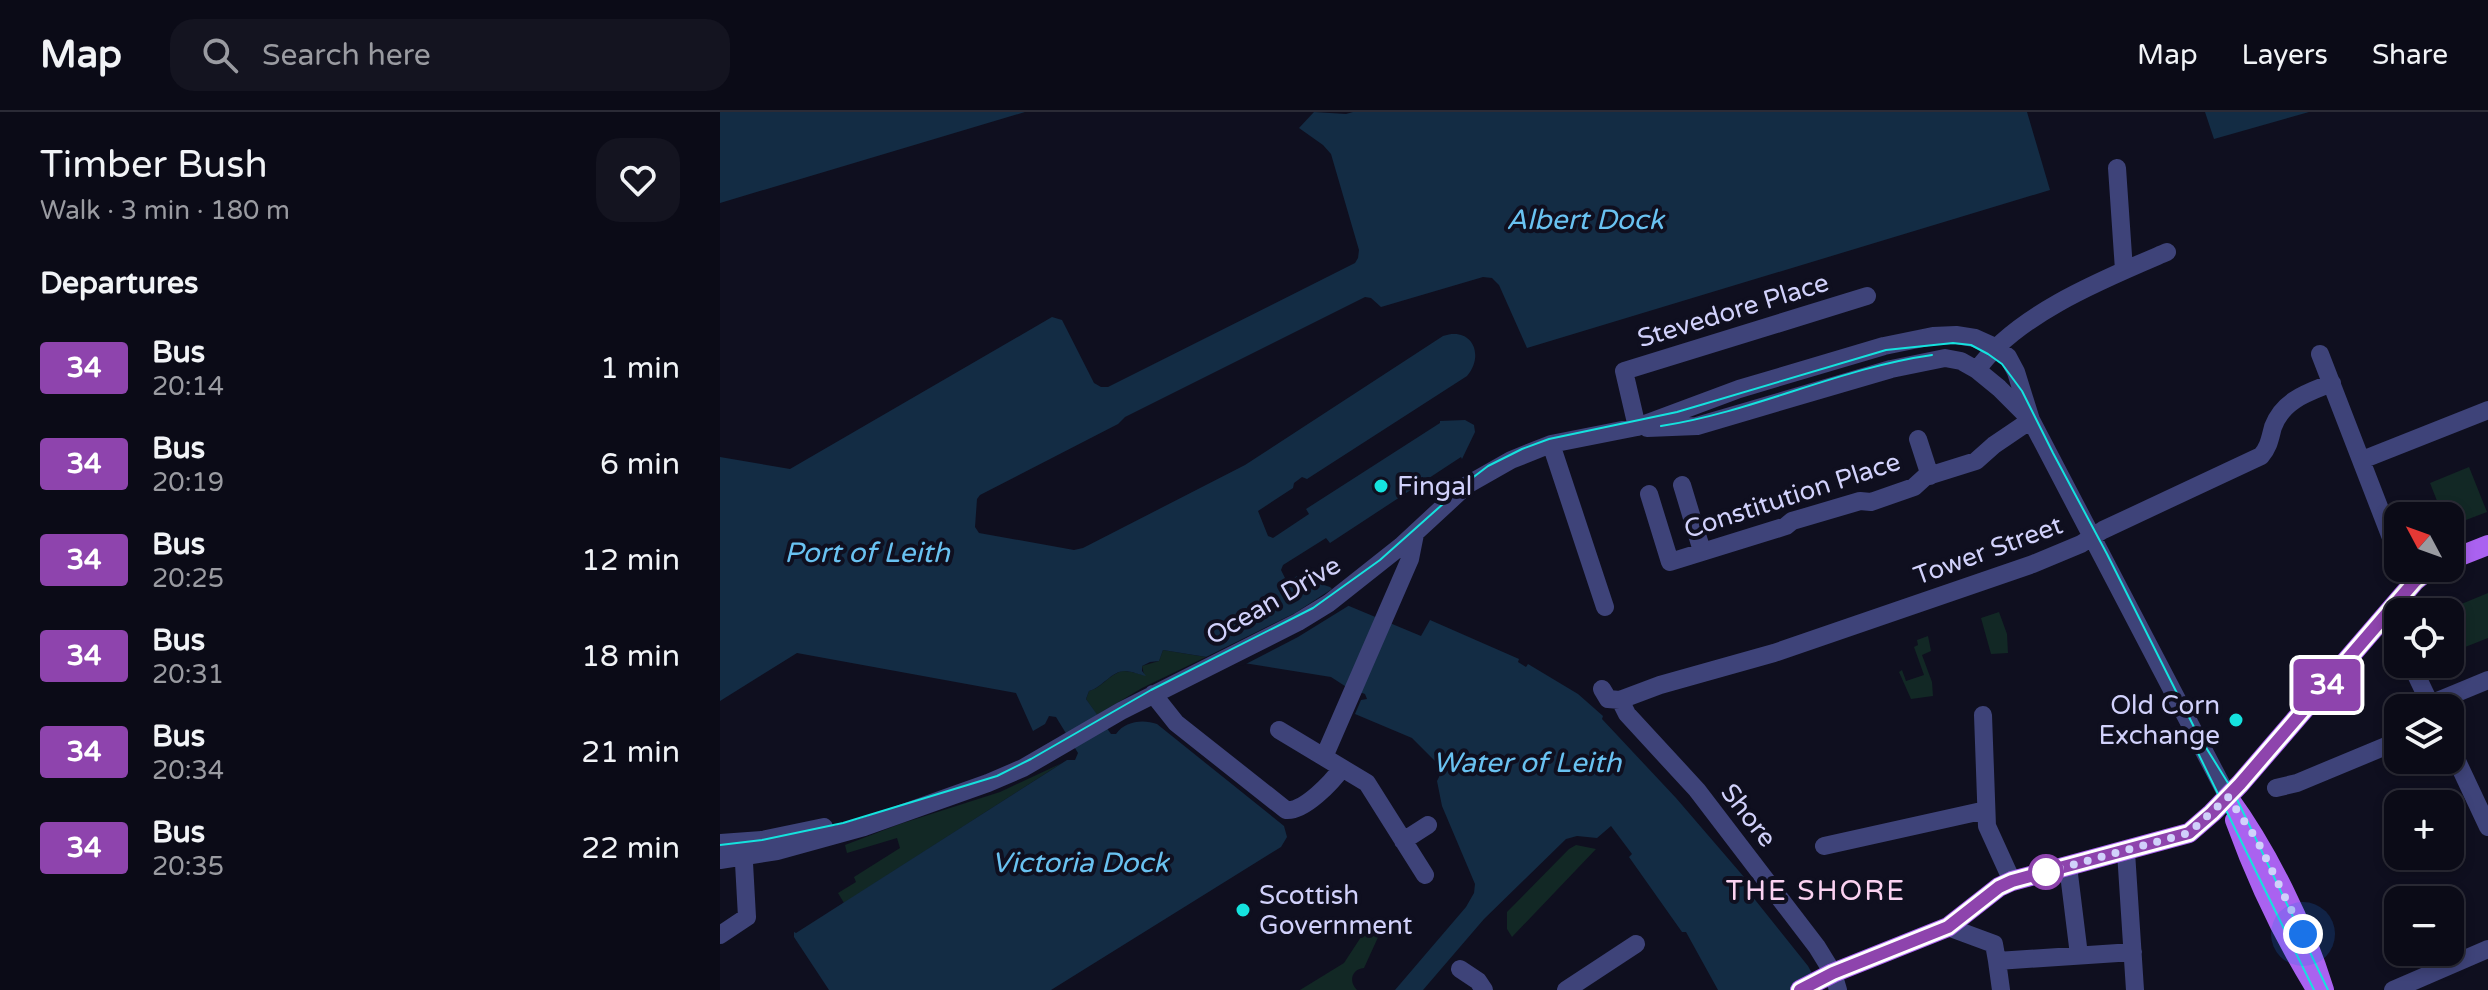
<!DOCTYPE html>
<html lang="en">
<head>
<meta charset="utf-8">
<style>
	body { margin:0; font-family:"Varela Round",sans-serif; background:#141420; color:#f1f3f6; height:100vh; display:flex; flex-direction:column; font-size:30px; white-space:nowrap }
	* { box-sizing:border-box; margin:0 }
	p { font-size:26px; color:#9a9ba1 }
	.icon { flex:none; width:44px; height:44px; fill:none; stroke:currentColor; stroke-width:2; stroke-linecap:round; stroke-linejoin:round }
	.map { position:relative; flex:1; overflow:hidden }
	.side { display:flex; flex-direction:column; background:#0b0b17; width:720px }
	.side>* { flex:none }
	.badge { padding:0 16px; border-radius:6px; font-size:28px; line-height:52px }
	.needle { width:52px; rotate:311deg }
	.fabs { position:absolute; left:1664px; top:390px; display:grid; gap:16px }
	.fabs a { display:grid; place-items:center; width:80px; height:80px; border-radius:16px; background:#0b0b17; box-shadow:0 4px 12px #0003,0 0 0 2px #2b2b36; font-size:40px }
	.you { position:absolute; width:40px; height:40px; margin:-20px; border:6px solid #fff; border-radius:50%; background:#1a73e8; box-shadow:0 0 0 12px #1a73e833 }
	.map>.badge { position:absolute; translate:-50% -50%; box-shadow:0 0 0 4px #fff }
	h2 { padding:0 40px; font-size:30px; line-height:72px }
	.round { display:grid; place-items:center; flex:none; width:84px; height:84px; border-radius:24px; background:#141420 }
	.summary { display:flex; align-items:center; justify-content:space-between; height:136px; padding:0 40px }
	h1 { font-size:38px; font-weight:600; line-height:60px }
	ul { padding:0; list-style:none }
	li { display:flex; align-items:center; gap:24px; height:96px; padding:0 40px }
	li div { flex:1 }
	li b { display:block; font-size:30px }
	li em { font-style:normal }
	li .badge { min-width:88px; font-weight:700; text-align:center }
	header { display:flex; align-items:center; gap:48px; box-sizing:border-box; height:112px; padding:0 40px; background:#0b0b17; border-bottom:2px solid #2b2b36 }
	header strong { font-size:38px }
	nav { display:flex; gap:44px; margin-inline-start:auto; font-size:28px }
	.search { width:560px; height:72px; background:#141420; display:flex; align-items:center; gap:20px; box-sizing:border-box; padding:0 28px; border-radius:24px; color:#9a9ba1; font-size:30px }
	main { display:flex; flex:1; min-height:0 }
	.map>svg:first-child { display:block }
</style>
</head>
<body>
<header>
<strong>Map</strong>
<div class="search"><svg class="icon" aria-label="search" viewBox="0 0 24 24"><circle cx="10" cy="10" r="6"/><path d="M15 15l6 6"/></svg>Search here</div>
<nav><a>Map</a><a>Layers</a><a>Share</a></nav>
</header>
<main>
<section class="side">
<div class="summary"><div><h1>Timber Bush</h1><p>Walk · 3 min · 180 m</p></div><a class="round"><svg class="icon" aria-label="heart" viewBox="0 0 24 24"><path d="M12 20l-8-8c-3-5 5-10 8-4 3-6 11-1 8 4z"/></svg></a></div>
<h2>Departures</h2>
<ul>
<li><span class="badge" style="background:#8e44ad;color:#fff">34</span><div><b>Bus</b><p>20:14</p></div><em>1 min</em></li>
<li><span class="badge" style="background:#8e44ad;color:#fff">34</span><div><b>Bus</b><p>20:19</p></div><em>6 min</em></li>
<li><span class="badge" style="background:#8e44ad;color:#fff">34</span><div><b>Bus</b><p>20:25</p></div><em>12 min</em></li>
<li><span class="badge" style="background:#8e44ad;color:#fff">34</span><div><b>Bus</b><p>20:31</p></div><em>18 min</em></li>
<li><span class="badge" style="background:#8e44ad;color:#fff">34</span><div><b>Bus</b><p>20:34</p></div><em>21 min</em></li>
<li><span class="badge" style="background:#8e44ad;color:#fff">34</span><div><b>Bus</b><p>20:35</p></div><em>22 min</em></li>
</ul>
</section>
<div class="map">
<svg width="1768" height="878" viewBox="0 0 1768 878">
	<rect width="100%" height="100%" fill="#0f0f1f"/>
	<path fill="#122825" d="M1749 355 1767 400 1730 414V404H1723L1710 371Z
		M1768 481V526L1730 541 1729 500 1739 493Z
		M1279 500 1287 522 1288 541 1271 542 1261 506Z
		M1208 524 1211 539 1202 543 1212 570 1213 584 1191 587 1179 560 1182 558 1186 569 1204 563 1194 535 1198 533 1197 528Z
		M443 538 486 545 422 576 377 603 366 587 369 579C382 576 391 560 404 559 411 559 418 562 424 563L422 554 439 549Z
		M342 651 124 791 118 781 136 770 134 765 180 736 177 726 127 741 125 733 180 712 280 680Z
		M856 733 876 737 792 825 787 817V800L849 737Z
		M663 806 665 810 644 856C632 857 628 869 637 878H580L624 851 641 825Z"/>
	<path fill="#132c44" d="M0 0H305L0 91Z
		M594 0 626 2 633 0H1307L1330 78 807 236 779 173 772 166 763 165 661 195 651 186 645 185 405 305 398 312 260 383 257 387 255 415 259 421 354 438 363 436 525 353 723 224C752 214 765 243 747 264L587 367 582 365 574 371 573 376 538 399 548 424 553 426 589 402 586 397 720 311V309L745 308 754 313 755 320 742 347 741 345 610 431 606 426 563 453 561 458 567 470 577 464 610 475 629 494 701 524 710 508 799 547 798 550 806 555 808 552 858 582 883 604 882 607 956 686 1024 765 1020 769 1088 854 1101 878H998L966 820H962L909 745 912 742 891 714 877 726 857 724 846 727 764 807 703 878H675L746 795 754 781 755 772 722 694 717 669 723 657 692 626 635 602 641 588 647 587 645 582 628 576 611 565 443 538 439 549 430 550 422 554V559L426 564C420 563 412 559 405 559 391 559 382 576 369 579L366 587 391 622H396C405 609 423 607 437 612L564 714 567 725 561 735 331 878H109L74 825V820L76 821 347 648H355L358 641 336 605 329 604 325 612 313 619 296 581 77 541 0 589V345L70 357 332 205 342 208 374 271 381 275H388L635 151 638 146 639 138 611 42 603 33 579 16Z
		M1485 0H1589L1494 27Z"/>
	<path fill="#0f0f1f" d="M615 475 633 491 578 525 522 554 496 550 486 545 575 501Z"/>
	<g fill="none" stroke-linecap="round" stroke-linejoin="round">
		<path stroke="#3e4379" stroke-width="18" d="M1397 56 1404 158
			M1600 242 1678 444
			M1257 258C1296 202 1386 166 1447 140
			M917 315 904 259 1147 184
			M927 316 977 314 1171 257 1225 246 1241 249 1257 258 1279 276 1311 308 1274 333 1256 349 1205 365 1194 375 1151 390 1140 389 1072 409 1066 414 950 450 929 382
			M1198 327 1210 364
			M831 332 885 495
			M1642 348 1768 298
			M962 373 982 439
			M1683 456 1695 469
			M1668 503 1678 524
			M1691 552 1712 596
			M882 577 888 587 900 588 907 602 977 678 1097 835 1113 861 1118 878
			M433 582 456 611 566 698C584 700 612 670 622 656
			M900 588 940 573 1054 541 1313 452 1361 432 1383 418 1541 344C1549 335 1550 326 1553 315 1563 288 1587 281 1612 271
			M1710 592 1768 568
			M1263 603 1267 714 1292 769
			M559 618 647 671 705 763
			M1730 634 1768 715
			M604 645 690 447 695 422
			M1556 676 1577 671 1678 629
			M683 729 708 713
			M0 731 42 728 104 715
			M1104 734 1266 698
			M1406 740 1415 878
			M0 748 57 739 144 715 268 671 303 656 401 599 578 510 609 491 681 434 747 373 791 348 831 332 917 315 1019 277 1164 234 1213 224 1236 223 1255 226 1275 235 1288 245 1296 260 1311 308 1508 685
			M1348 754 1359 843
			M1228 815 1274 832 1277 849
			M0 823 27 805 23 733
			M740 857 758 869 764 878
			M846 878 916 832
			M1281 878 1277 849 1413 840
			M1673 878 1768 837"/>
		<path stroke="#aa62f0" stroke-width="20" d="M1730 448 1768 433
			M1508 685C1548 740 1584 813 1604 878
			M1515 708C1536 766 1563 824 1596 877
			M1080 878 1113 861 1228 815 1279 775 1292 769 1469 721 1492 701 1520 672 1695 469 1711 456"/>
		<path stroke="#15e2de" stroke-width="2" d="M941 314C1033 300 1120 256 1212 243
			M1478 641 1594 878
			M0 733 42 728 123 711 277 664 311 647 431 578 593 496 660 448 751 367 768 354 802 337 829 327 957 300 1166 238 1233 231 1251 233 1268 242 1282 252 1302 279 1333 341 1387 442 1477 621 1513 679 1608 878"/>
	</g>
	<g fill="none" stroke-linecap="round" stroke-linejoin="round">
		<defs>
			<path id="line" d="M1080 878 1113 861 1228 815 1279 775 1292 769 1469 721 1492 701 1520 672 1695 469 1711 456"/>
		</defs>
		<use href="#line" stroke="#fff" stroke-width="18"/>
		<use href="#line" stroke="#8e44ad" stroke-width="12"/>
		<path stroke="#d1d1fb" stroke-width="8" stroke-dasharray="0 14.4" d="M1326 760 1469 721 1508 685 1537 728 1583 822"/>
	</g>
	<g fill="#15e2de" stroke="#0f0f1f" stroke-width="3">
		<circle cx="661" cy="374" r="8"/>
		<circle cx="1516" cy="608" r="8"/>
		<circle cx="523" cy="798" r="8"/>
	</g>
	<circle fill="#fff" stroke="#8e44ad" stroke-width="4" cx="1326" cy="760" r="16"/>
	<g text-anchor="middle" stroke-width="8" stroke-linejoin="round" paint-order="stroke">
		<g font-size="26" fill="#d1d1fb" stroke="#0f0f1f">
			<text transform="translate(1013 198) rotate(-17)" y="9">Stevedore Place</text>
			<text transform="translate(1072 383) rotate(-18)" y="9">Constitution Place</text>
			<text transform="translate(1268 438) rotate(-20)" y="9">Tower Street</text>
			<text transform="translate(553 488) rotate(-30)" y="9">Ocean Drive</text>
			<text transform="translate(1029 703) rotate(52)" y="9">Shore</text>
		</g>
		<g font-size="26" fill="#d1d1fb" stroke="#0f0f1f" text-anchor="start">
			<text x="677" y="383">Fingal</text>
			<text x="1500" y="602" text-anchor="end">Old Corn<tspan x="1500" dy="30">Exchange</tspan></text>
			<text x="539" y="792">Scottish<tspan x="539" dy="30">Government</tspan></text>
		</g>
		<g font-size="28" font-style="italic" fill="#69c2f1" stroke="#0f0f1f">
			<text x="865" y="117">Albert Dock</text>
			<text x="147" y="450">Port of Leith</text>
			<text x="807" y="660">Water of Leith</text>
			<text x="360" y="760">Victoria Dock</text>
		</g>
		<g font-size="28" letter-spacing="2" fill="#fbd2f1" stroke="#0f0f1f">
			<text x="1096" y="788">THE SHORE</text>
		</g>
	</g>
</svg>
<div class="fabs">
<a><svg class="needle" viewBox="-14 -14 28 28"><path d="M0-13l5 13h-10z" fill="#e53935"/><path d="M0 13l5-13h-10z" fill="#9a9ba1"/></svg></a>
<a><svg class="icon" aria-label="locate" viewBox="0 0 24 24"><circle cx="12" cy="12" r="6"/><path d="M12 2v4M12 18v4M2 12h4M18 12h4"/></svg></a>
<a><svg class="icon" aria-label="layers" viewBox="0 0 24 24"><path d="M12 4l9 5-9 5-9-5zM3 14l9 5 9-5"/></svg></a>
<a>+</a>
<a>−</a>
</div>
<div class="you" style="left:1583px;top:822px"></div>
<b class="badge" style="left:1607px;top:573px;background:#8e44ad;color:#fff">34</b>
</div>
</main>
</body>
</html>
